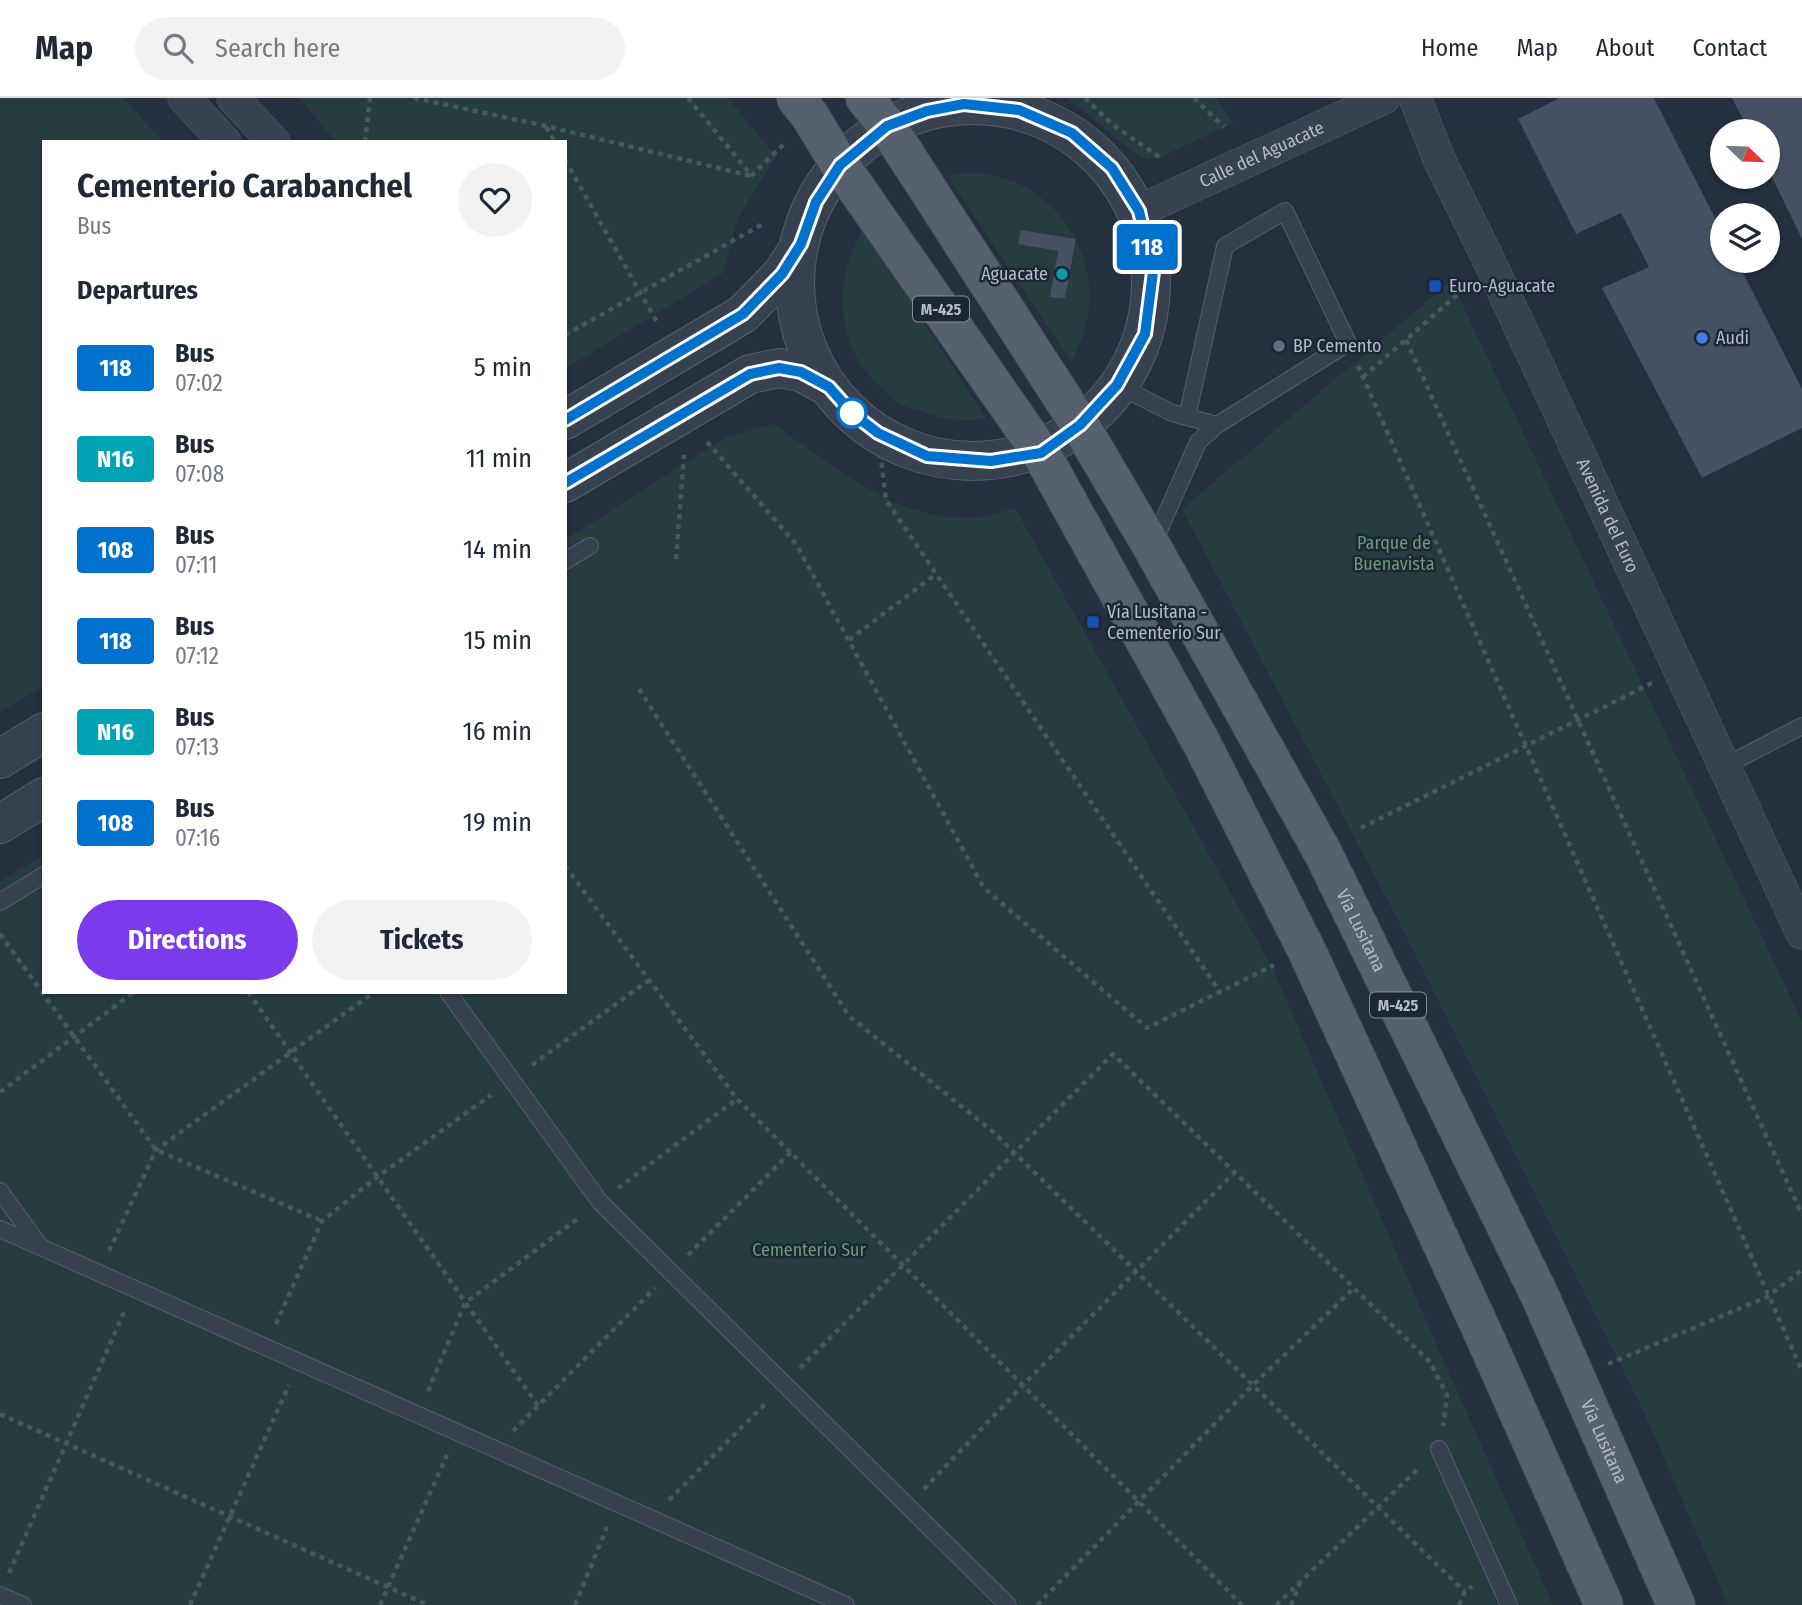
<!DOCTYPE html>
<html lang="en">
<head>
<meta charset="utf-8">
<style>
	body { margin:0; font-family:"Fira Sans Condensed",sans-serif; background:#f2f2f3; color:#1f2937; height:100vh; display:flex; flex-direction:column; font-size:26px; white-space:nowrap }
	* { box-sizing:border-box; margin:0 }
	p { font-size:23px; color:#747a83 }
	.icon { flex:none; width:38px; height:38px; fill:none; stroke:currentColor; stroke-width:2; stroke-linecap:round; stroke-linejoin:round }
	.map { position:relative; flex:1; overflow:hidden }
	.details { position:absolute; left:42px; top:42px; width:525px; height:854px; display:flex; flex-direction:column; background:#fff; border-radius:0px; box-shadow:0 2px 5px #0004 }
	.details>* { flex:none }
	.badge { padding:0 14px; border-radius:5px; font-size:24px; line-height:46px }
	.needle { width:46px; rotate:113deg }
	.tools { position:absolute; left:1710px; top:21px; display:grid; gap:14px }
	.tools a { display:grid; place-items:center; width:70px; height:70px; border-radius:50%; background:#fff; box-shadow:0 2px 5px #0004; font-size:35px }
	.map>.badge { position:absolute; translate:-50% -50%; box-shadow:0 0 0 4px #fff }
	h2 { padding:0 35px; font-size:26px; line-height:63px }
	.round { display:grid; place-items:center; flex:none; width:74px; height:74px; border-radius:37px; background:#f2f2f3 }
	.headline { display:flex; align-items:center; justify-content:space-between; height:119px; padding:0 35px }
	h1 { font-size:33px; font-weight:700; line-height:52px }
	.cta { display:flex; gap:14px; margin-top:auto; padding:14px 35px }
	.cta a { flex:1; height:80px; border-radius:42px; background:#7c3aed; color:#fff; font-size:28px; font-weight:700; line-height:80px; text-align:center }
	.cta a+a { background:#f2f2f3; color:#1f2937 }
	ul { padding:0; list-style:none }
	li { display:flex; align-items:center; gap:21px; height:91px; padding:0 35px }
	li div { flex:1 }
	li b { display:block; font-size:26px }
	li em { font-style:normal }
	li .badge { min-width:77px; font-weight:700; text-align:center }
	header { display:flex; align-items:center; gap:42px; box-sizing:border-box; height:98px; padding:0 35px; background:#fff; border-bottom:2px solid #e0e1e3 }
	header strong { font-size:33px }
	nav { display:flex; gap:38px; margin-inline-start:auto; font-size:24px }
	.search { width:490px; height:63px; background:#f2f2f3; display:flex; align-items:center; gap:18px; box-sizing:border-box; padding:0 24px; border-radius:38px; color:#747a83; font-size:26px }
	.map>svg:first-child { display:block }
</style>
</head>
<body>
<header>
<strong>Map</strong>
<div class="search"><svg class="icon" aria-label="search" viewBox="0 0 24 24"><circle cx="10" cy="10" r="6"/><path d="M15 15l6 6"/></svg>Search here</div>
<nav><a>Home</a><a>Map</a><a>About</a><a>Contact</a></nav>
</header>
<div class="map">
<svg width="1802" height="1507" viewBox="0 0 1802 1507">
	<rect width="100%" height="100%" fill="#242f3f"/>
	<path fill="#263d40" d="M0 0H124L163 44H44V588L0 614Z
		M300 0H728L776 59 738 120 723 175 565 271V44H336Z
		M1067 0H1216L1234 25 1160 59 1147 61 1137 57Z
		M949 77C964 76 980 74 994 78 1029 85 1059 109 1075 141L1022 132 1018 146 1058 153 1051 199 1065 201 1076 143C1096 183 1093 225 1071 264L950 82Z
		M863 131 986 320C961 325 941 321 918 312 911 310 903 308 897 304 891 301 886 294 881 290 835 248 833 183 863 131Z
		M1451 183 1802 923V1507H1728L1642 1310 1401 828 1182 411Z
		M773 326C834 367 896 424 973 420 987 419 1002 413 1015 410L1272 869 1440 1255 1553 1507H0V783L44 757V894H565V442L726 339Z"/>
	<path fill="#455163" d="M1559 0H1654L1722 134V163H1737L1802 291V330L1702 380 1602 190 1649 169 1621 115 1576 136 1518 21Z
		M1732 0H1802V141L1768 71V33H1749Z
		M1021 132 1076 141 1065 201 1050 199 1058 153 1018 146Z"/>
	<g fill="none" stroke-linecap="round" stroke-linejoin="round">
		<defs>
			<path id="service" d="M1117 287 1172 315 1217 327 1348 245 1285 113 1225 148 1187 319
				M1153 446 1198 344 1217 327
				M565 463 590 448
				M1725 668 1802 628
				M0 804 44 777
				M448 894 600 1104 1008 1507
				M0 1093 40 1148
				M0 1131 846 1507
				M1439 1351 1509 1507
				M0 1497 23 1507"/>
			<g id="minor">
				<path d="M184 0 225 44"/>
				<path d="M233 0 274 44"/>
				<path id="s1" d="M1415 0 1439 61 1492 169 1802 835"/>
				<path id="s2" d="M1139 113 1384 0"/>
			</g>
			<path id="tertiary" d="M795 185a178 178 0 1 1 356 0a178 178 0 1 1-356 0Z
				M565 322 743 216 782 176 798 151
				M565 385 750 276 779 270 801 274 829 289
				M0 661 44 634
				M0 726 44 699"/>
			<g id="primary">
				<path d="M796 0 810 18 840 67 1041 355 1201 644 1306 851 1482 1233 1604 1507"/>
				<path id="s3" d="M865 0 887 28 1080 327 1152 449 1323 755 1540 1198 1676 1507"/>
			</g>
		</defs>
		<use href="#service" stroke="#565f6c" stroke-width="18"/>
		<use href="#minor" stroke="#565f6c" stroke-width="33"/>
		<use href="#tertiary" stroke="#565f6c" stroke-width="40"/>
		<use href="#primary" stroke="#424a58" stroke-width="40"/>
		<path stroke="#445a5d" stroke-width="4.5" stroke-dasharray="5 5" stroke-linecap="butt" d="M414 0 546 28 751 78
			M688 0 751 77
			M1085 0 1112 26 1159 59
			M1194 0 1224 29
			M546 29 555 44
			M365 44 370 0
			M565 62 658 226
			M751 78 786 44
			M565 237 761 127
			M1406 242 1802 1117
			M1358 268 1802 1273
			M1363 279 1457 197
			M878 335 886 402 1220 894
			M707 344 796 446 984 790 1147 930 1274 867
			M676 461 684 357
			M849 542 936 476
			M639 591 849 918 991 1032 1465 1494
			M1361 730 1652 585
			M565 768 737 1001 1242 1507
			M0 836 156 1052 322 1123
			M248 894 538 1308
			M532 967 649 882
			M0 994 134 894
			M618 1090 737 1001
			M109 1153 156 1052 374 894
			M688 1157 791 1054
			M276 1226 322 1123 376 1080 491 997
			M1608 1266 1767 1199 1802 1172
			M800 1270 1113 956 1430 1264 1447 1297 1443 1328
			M428 1293 465 1205 580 1119
			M0 1316 428 1507
			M513 1333 655 1190
			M924 1391 1023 1287 1235 1074
			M669 1402 767 1304
			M9 1475 124 1214
			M190 1507 289 1287
			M380 1507 447 1357
			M575 1507 607 1429
			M1037 1507 1252 1288 1354 1190
			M1276 1507 1419 1370
			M1291 1507 1300 1485
			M1459 1507 1465 1494 1472 1488"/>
		<use href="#service" stroke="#38414f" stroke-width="16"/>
		<use href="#minor" stroke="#38414f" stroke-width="32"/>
		<use href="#tertiary" stroke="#38414f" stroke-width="38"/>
		<use href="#primary" stroke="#56606f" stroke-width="38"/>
	</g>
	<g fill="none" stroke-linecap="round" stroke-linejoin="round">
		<defs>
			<path id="line" d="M565 322 743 216 782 176 801 146 816 104 840 67 887 28 927 13 964 6 1019 12 1072 35 1112 70 1139 113 1153 174 1145 236 1117 287 1080 327 1041 355 991 363 927 358 878 335 852 315 829 289 801 274 779 270 750 276 565 385"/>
		</defs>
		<use href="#line" stroke="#fff" stroke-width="16"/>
		<use href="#line" stroke="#0072ce" stroke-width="10"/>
	</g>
	<circle fill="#0f9aa8" stroke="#1d2634" stroke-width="2.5" cx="1062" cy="176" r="7"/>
	<g fill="#1a4fb4" stroke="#1d2634" stroke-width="2.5">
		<rect x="1428" y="181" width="14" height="14" rx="3.5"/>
		<rect x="1086" y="517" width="14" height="14" rx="3.5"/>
	</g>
	<circle fill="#3f7fe0" stroke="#1d2634" stroke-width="2.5" cx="1702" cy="240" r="7"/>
	<circle fill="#5c6f8a" stroke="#1d2634" stroke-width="2.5" cx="1279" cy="248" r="7"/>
	<circle fill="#fff" stroke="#0072ce" stroke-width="3.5" cx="852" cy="315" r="14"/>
	<g text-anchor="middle" stroke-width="5" stroke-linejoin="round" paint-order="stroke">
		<g fill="#1d2634" stroke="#878f9c" stroke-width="2">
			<rect x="913" y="198.5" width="56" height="25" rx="5"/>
			<rect x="1370" y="894.5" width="56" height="25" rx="5"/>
		</g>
		<g font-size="16" font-weight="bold" fill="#b5bcc9">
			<text x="941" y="217">M-425</text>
			<text x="1398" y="913">M-425</text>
		</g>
		<g font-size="18" fill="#b5bcc9" stroke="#1d2634">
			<text dy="6" stroke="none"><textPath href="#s2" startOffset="135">Calle del Aguacate</textPath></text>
			<text dy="6" stroke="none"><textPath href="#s1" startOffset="460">Avenida del Euro</textPath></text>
			<text dy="6" stroke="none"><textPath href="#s3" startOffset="970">Vía Lusitana</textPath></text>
			<text dy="6" stroke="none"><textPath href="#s3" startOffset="1536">Vía Lusitana</textPath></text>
		</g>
		<g font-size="18" fill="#b5bcc9" stroke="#1d2634" text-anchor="start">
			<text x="1048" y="182" text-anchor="end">Aguacate</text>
			<text x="1449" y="194">Euro-Aguacate</text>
			<text x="1716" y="246">Audi</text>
			<text x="1293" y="254">BP Cemento</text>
			<text x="1107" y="520">Vía Lusitana -<tspan x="1107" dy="21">Cementerio Sur</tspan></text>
		</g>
		<g font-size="18" fill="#6b9b77" stroke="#1d2634">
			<text x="1394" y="451">Parque de<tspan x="1394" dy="21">Buenavista</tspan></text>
			<text x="809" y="1158">Cementerio Sur</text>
		</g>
	</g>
</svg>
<div class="tools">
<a><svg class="needle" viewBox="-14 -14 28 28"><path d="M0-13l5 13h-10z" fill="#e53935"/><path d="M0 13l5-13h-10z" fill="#747a83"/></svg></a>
<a><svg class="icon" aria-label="layers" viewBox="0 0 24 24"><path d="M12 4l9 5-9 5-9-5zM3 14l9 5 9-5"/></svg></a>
</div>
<b class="badge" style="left:1147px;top:149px;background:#0072ce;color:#fff">118</b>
<section class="details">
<div class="headline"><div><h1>Cementerio Carabanchel</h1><p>Bus</p></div><a class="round"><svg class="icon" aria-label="heart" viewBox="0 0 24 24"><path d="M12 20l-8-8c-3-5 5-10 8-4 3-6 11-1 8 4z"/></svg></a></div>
<h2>Departures</h2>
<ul>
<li><span class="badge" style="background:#0072ce;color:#fff">118</span><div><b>Bus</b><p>07:02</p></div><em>5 min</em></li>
<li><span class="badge" style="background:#00a3b4;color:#fff">N16</span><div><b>Bus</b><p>07:08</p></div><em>11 min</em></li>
<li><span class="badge" style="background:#0072ce;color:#fff">108</span><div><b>Bus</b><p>07:11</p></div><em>14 min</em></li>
<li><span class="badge" style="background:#0072ce;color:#fff">118</span><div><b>Bus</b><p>07:12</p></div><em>15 min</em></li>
<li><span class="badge" style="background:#00a3b4;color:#fff">N16</span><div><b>Bus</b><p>07:13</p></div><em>16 min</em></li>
<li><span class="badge" style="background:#0072ce;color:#fff">108</span><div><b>Bus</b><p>07:16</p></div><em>19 min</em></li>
</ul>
<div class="cta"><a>Directions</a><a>Tickets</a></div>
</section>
</div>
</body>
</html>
